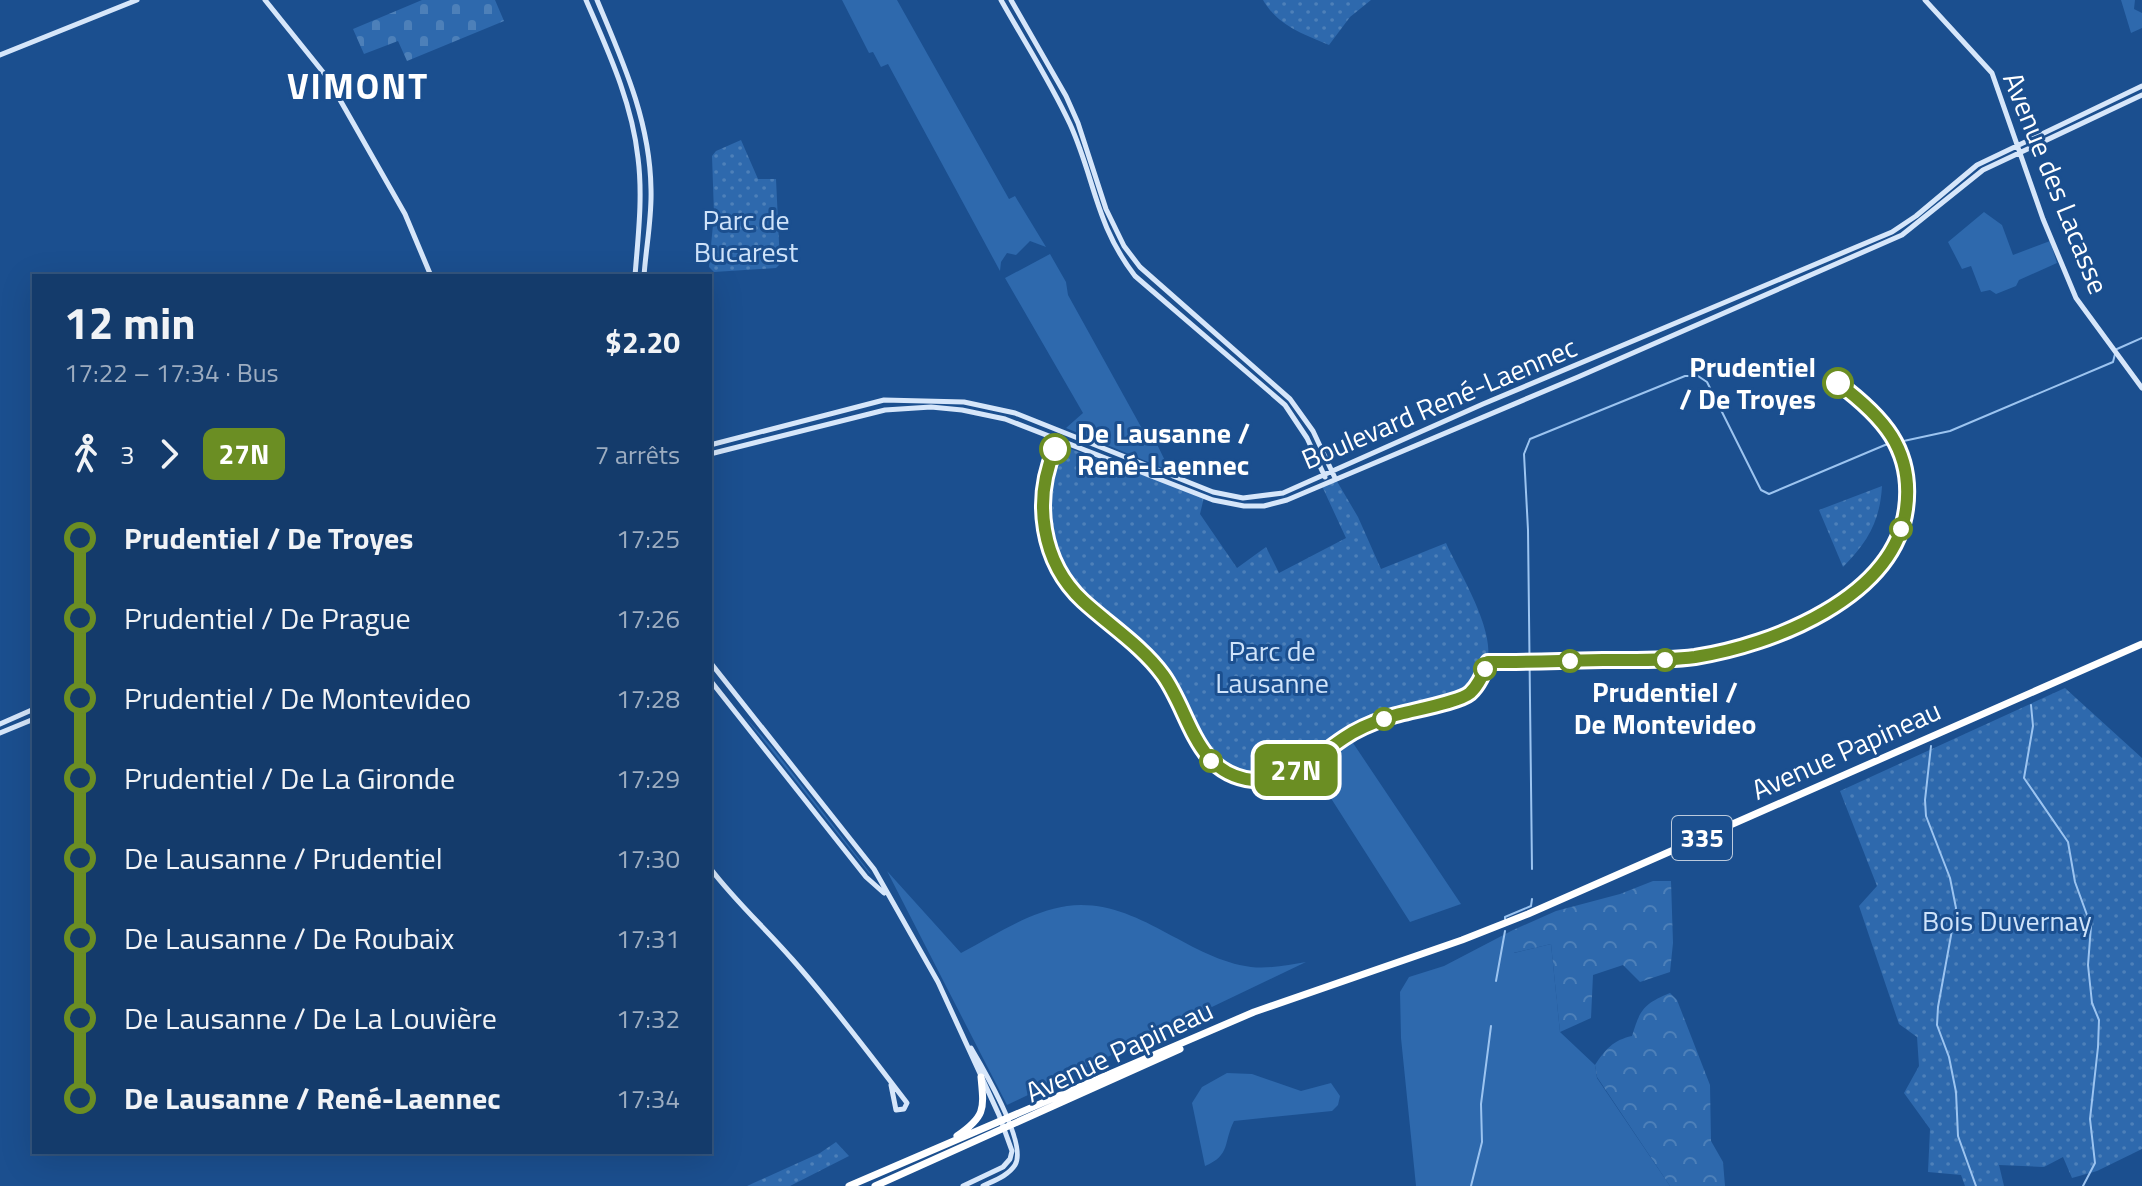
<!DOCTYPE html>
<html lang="fr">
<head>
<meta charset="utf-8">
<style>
	body { margin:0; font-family:"Titillium Web",sans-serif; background:#1d4271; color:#f1f3f6; height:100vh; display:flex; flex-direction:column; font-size:30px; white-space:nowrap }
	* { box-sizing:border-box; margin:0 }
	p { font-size:26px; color:#9dadc1 }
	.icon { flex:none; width:44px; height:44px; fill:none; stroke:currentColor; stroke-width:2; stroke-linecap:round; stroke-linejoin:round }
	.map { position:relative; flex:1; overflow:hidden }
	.panel { position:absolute; left:32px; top:274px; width:680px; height:880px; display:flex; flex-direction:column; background:#143b6b; border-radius:0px; box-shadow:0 8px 32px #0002,0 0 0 2px #33557e }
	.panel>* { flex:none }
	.badge { padding:0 16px; border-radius:12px; font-size:28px; line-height:52px }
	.map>.badge { position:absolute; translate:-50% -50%; box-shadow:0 0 0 4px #fff }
	.legs { display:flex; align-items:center; gap:12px; height:88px; padding:0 32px; font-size:26px }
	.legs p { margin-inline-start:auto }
	.headline { display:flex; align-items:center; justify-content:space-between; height:136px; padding:0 32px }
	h1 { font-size:44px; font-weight:700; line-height:60px }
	ul { padding:0 32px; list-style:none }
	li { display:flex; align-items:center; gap:28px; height:80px; font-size:30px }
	li i { display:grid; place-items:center; width:12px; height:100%; margin:0 10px; background:currentColor }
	li i::after { content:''; width:20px; height:20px; margin:-10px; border:6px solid; border-radius:50%; background:#143b6b }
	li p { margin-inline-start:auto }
	li:first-child i { background:linear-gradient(#0000 50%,currentColor 0) }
	li:last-child i { background:linear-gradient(currentColor 50%,#0000 0) }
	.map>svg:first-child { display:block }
</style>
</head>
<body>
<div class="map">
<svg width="2142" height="1186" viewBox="0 0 2142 1186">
	<defs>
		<pattern id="forest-crowns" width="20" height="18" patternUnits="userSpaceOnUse" patternTransform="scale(2)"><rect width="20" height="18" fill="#2e69ad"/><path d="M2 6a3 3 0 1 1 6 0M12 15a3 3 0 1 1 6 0" fill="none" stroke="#4d80b9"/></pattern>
		<pattern id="cemetery-stones" width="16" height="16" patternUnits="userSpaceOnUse" patternTransform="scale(2)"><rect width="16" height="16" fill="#2e69ad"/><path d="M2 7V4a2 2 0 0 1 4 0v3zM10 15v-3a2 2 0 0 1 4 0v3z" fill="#4d80b9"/></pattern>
		<pattern id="park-dots" width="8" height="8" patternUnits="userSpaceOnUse" patternTransform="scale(2)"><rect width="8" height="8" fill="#2e69ad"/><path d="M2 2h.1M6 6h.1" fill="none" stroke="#4d80b9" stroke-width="1.8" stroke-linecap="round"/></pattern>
	</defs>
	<rect width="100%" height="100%" fill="#1b4f8f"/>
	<path fill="#2e69ad" d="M842 0H897L1009 199 1015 196 1046 247 1030 241 1016 255 1007 253 1001 262 1000 271 888 64 881 67 873 52 869 53Z
		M2121 0H2135L2134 9 2142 13V28L2131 33Z
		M1984 212 2002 225 2013 255 2050 241 2057 263 2019 280 2016 286 1996 294 1990 290 1981 292 1971 266 1962 269 1948 242Z
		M1050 254 1066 282 1068 295 1145 434 1154 438 1170 471 1066 428 1083 413 1005 278Z
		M745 717 772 747 871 874 869 873Z
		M1351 740 1461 904 1410 922 1311 767Z
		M887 871 961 953C996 935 1028 912 1067 906 1137 897 1187 959 1251 967 1269 969 1289 965 1306 962L1007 1105Z
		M1513 930 1514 953 1551 944 1560 1032 1595 1065 1597 1078 1670 1186H1416L1401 1038 1400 992 1409 977 1444 966Z
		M1227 1073 1252 1074 1301 1091 1331 1083 1340 1096 1338 1105 1332 1111 1234 1121C1223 1143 1231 1155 1205 1166L1192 1103 1202 1087Z"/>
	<path fill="url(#forest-crowns)" d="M1653 881H1671L1673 943 1670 972 1640 982 1623 965 1593 975 1591 1018 1560 1032 1551 944 1513 953V930L1556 911 1620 894Z
		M1670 993 1677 1000 1710 1085 1711 1141 1723 1162 1725 1186H1670L1597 1077 1595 1065C1605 1050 1613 1040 1632 1036 1640 1010 1643 1004 1670 993Z"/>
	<path fill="url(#cemetery-stones)" d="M422 0H495L504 21 407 61 398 41 364 54 353 29Z"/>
	<path fill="url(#park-dots)" d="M1263 0H1371L1350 17 1329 45C1303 34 1278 26 1263 0Z
		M741 140 758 179H776L780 264 776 268 714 272 709 267 714 214 712 156 716 151Z
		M1065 447 1204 497 1200 514 1237 568 1266 547 1279 573 1346 538 1321 484 1335 478 1358 517 1381 569 1446 543C1459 572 1496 631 1487 662 1484 673 1478 687 1469 693 1455 704 1433 704 1417 708 1405 711 1393 715 1382 719 1361 727 1341 738 1322 748 1293 763 1272 783 1238 771 1193 755 1191 703 1165 670 1140 638 1103 618 1076 587 1043 548 1042 494 1060 449Z
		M1882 486C1880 521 1868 542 1843 567L1819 510Z
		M2065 688 2142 758V1149L2097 1171 2072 1178 2063 1157 2044 1167 1999 1165 2004 1186H1965L1961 1175 1928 1172 1930 1129 1904 1093 1919 1066 1917 1037 1899 1024 1859 906 1877 886 1840 791Z
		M836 1142 849 1156 790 1186H747L820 1153Z"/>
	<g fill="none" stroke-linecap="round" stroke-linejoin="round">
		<path stroke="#9cc4f0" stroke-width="2" d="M2117 349 2142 338
			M2031 705 2033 726 2024 778 2068 842 2075 882 2091 926 2088 965 2092 1003 2099 1020 2098 1047 2090 1119 2095 1163 2083 1186
			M1931 746 1925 800 1926 816 1950 878 1956 908 1938 1007 1937 1025 1949 1057 1956 1092 1958 1136 1976 1186
			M1532 869 1528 530 1524 454 1530 439 1685 376H1698L1707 382 1761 490 1769 494 1885 445 1950 431 2113 362 2115 354
			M1505 919V917L1531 906 1532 899
			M1496 981 1505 931
			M1471 1186 1482 1142 1481 1104 1491 1026"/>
		<path stroke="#d6e6fa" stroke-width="5" d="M265 0 327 77 405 214 431 276
			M586 0C608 51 632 102 638 158 643 197 638 237 635 276
			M597 0C623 62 650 121 651 189 652 218 646 247 644 276
			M1001 0C1024 41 1050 81 1070 124 1095 179 1095 224 1135 276L1285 405 1307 438 1325 477
			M1011 0 1066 96 1078 123 1106 209 1124 246 1140 267 1290 399 1313 431 1335 478
			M1925 0 1992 73 2043 219 2076 298 2142 388
			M0 55 137 0
			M710 445 884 400 964 402 1015 413 1213 492 1243 498 1283 493 1483 404 1892 232 1916 216 1977 165 2142 86
			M710 454 885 410 931 407 962 410 1005 419 1213 500 1244 506H1264L1287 500 1578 377 1902 235 1983 170 2142 95
			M710 662 874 869 938 982 999 1115 1012 1151 1010 1159 1003 1167 963 1186
			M710 680 866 877 884 893
			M0 724 34 709
			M0 733 34 719
			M710 868C735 901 765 928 792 959 832 1004 868 1052 904 1099L907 1103 904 1109 896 1110 891 1085
			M971 1048C984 1070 1028 1144 1015 1165 1008 1176 993 1181 983 1186"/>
		<path stroke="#fff" stroke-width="7" d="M957 1136C986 1116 984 1109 981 1077
			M849 1186 1254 1012 1462 940 1528 914 2142 644
			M875 1186 1180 1049"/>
	</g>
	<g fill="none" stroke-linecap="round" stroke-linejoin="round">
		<defs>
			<path id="line-1" d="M1055 449C1033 500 1041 562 1083 601 1109 625 1142 646 1163 675 1191 714 1195 774 1253 780 1289 784 1317 756 1344 738 1357 729 1374 722 1389 717 1407 711 1458 703 1470 693 1479 685 1484 672 1488 662 1526 662 1565 661 1603 660 1634 660 1664 661 1695 657 1772 645 1894 598 1906 509 1914 449 1882 416 1838 383"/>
		</defs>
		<use href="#line-1" stroke="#fff" stroke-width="18"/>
		<use href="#line-1" stroke="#6b8e23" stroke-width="12"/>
	</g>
	<g fill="#fff" stroke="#6b8e23" stroke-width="4">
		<circle cx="1838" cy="383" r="14"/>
		<circle cx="1055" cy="449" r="14"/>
		<circle cx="1901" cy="529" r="10"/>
		<circle cx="1665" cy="660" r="10"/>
		<circle cx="1570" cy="661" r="10"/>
		<circle cx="1485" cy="669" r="10"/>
		<circle cx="1384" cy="719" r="10"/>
		<circle cx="1211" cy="761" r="10"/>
	</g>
	<g text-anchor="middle" stroke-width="6" stroke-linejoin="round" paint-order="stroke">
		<rect fill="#1b4f8f" stroke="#bbcadd" stroke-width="2" x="1672" y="816" width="60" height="44" rx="6"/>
		<g font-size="26" font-weight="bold" fill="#fff">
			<text x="1702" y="847">335</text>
		</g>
		<g font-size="28" fill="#fff" stroke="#1b4f8f">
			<text transform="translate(2056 183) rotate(68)" y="10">Avenue des Lacasse</text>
			<text transform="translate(1439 403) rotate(-23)" y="10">Boulevard René-Laennec</text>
			<text transform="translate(1846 750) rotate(-24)" y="10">Avenue Papineau</text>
			<text transform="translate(1119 1051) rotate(-25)" y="10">Avenue Papineau</text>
		</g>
		<g font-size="28" fill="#cfe3fa" stroke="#1b4f8f">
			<text x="746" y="230">Parc de<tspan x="746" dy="32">Bucarest</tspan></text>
			<text x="1272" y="661">Parc de<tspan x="1272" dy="32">Lausanne</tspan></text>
			<text x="2007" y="931">Bois Duvernay</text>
		</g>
		<g font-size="28" font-weight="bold" fill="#fff" stroke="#1b4f8f" text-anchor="end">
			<text x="1816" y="377">Prudentiel<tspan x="1816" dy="32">/ De Troyes</tspan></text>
			<text x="1077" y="443" text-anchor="start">De Lausanne /<tspan x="1077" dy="32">René-Laennec</tspan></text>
			<text x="1665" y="702" text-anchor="middle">Prudentiel /<tspan x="1665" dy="32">De Montevideo</tspan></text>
		</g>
		<g font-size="36" font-weight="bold" letter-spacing="2" fill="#fff" stroke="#1b4f8f">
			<text x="358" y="99">VIMONT</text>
		</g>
	</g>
</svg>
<b class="badge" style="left:1296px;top:770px;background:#6b8e23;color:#fff">27N</b>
<section class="panel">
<div class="headline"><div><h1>12 min</h1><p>17:22 – 17:34 · Bus</p></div><b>$2.20</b></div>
<div class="legs"><svg class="icon" aria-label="walk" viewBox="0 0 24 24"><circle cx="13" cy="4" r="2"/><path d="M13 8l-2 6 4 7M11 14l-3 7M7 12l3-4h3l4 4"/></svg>3<svg class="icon" aria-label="forward" viewBox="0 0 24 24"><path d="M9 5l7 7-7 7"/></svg><b class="badge" style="background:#6b8e23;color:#fff">27N</b><p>7 arrêts</p></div>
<ul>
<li><i style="color:#6b8e23"></i><b>Prudentiel / De Troyes</b><p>17:25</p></li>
<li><i style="color:#6b8e23"></i><span>Prudentiel / De Prague</span><p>17:26</p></li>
<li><i style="color:#6b8e23"></i><span>Prudentiel / De Montevideo</span><p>17:28</p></li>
<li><i style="color:#6b8e23"></i><span>Prudentiel / De La Gironde</span><p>17:29</p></li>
<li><i style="color:#6b8e23"></i><span>De Lausanne / Prudentiel</span><p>17:30</p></li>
<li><i style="color:#6b8e23"></i><span>De Lausanne / De Roubaix</span><p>17:31</p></li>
<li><i style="color:#6b8e23"></i><span>De Lausanne / De La Louvière</span><p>17:32</p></li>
<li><i style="color:#6b8e23"></i><b>De Lausanne / René-Laennec</b><p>17:34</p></li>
</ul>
</section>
</div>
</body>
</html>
